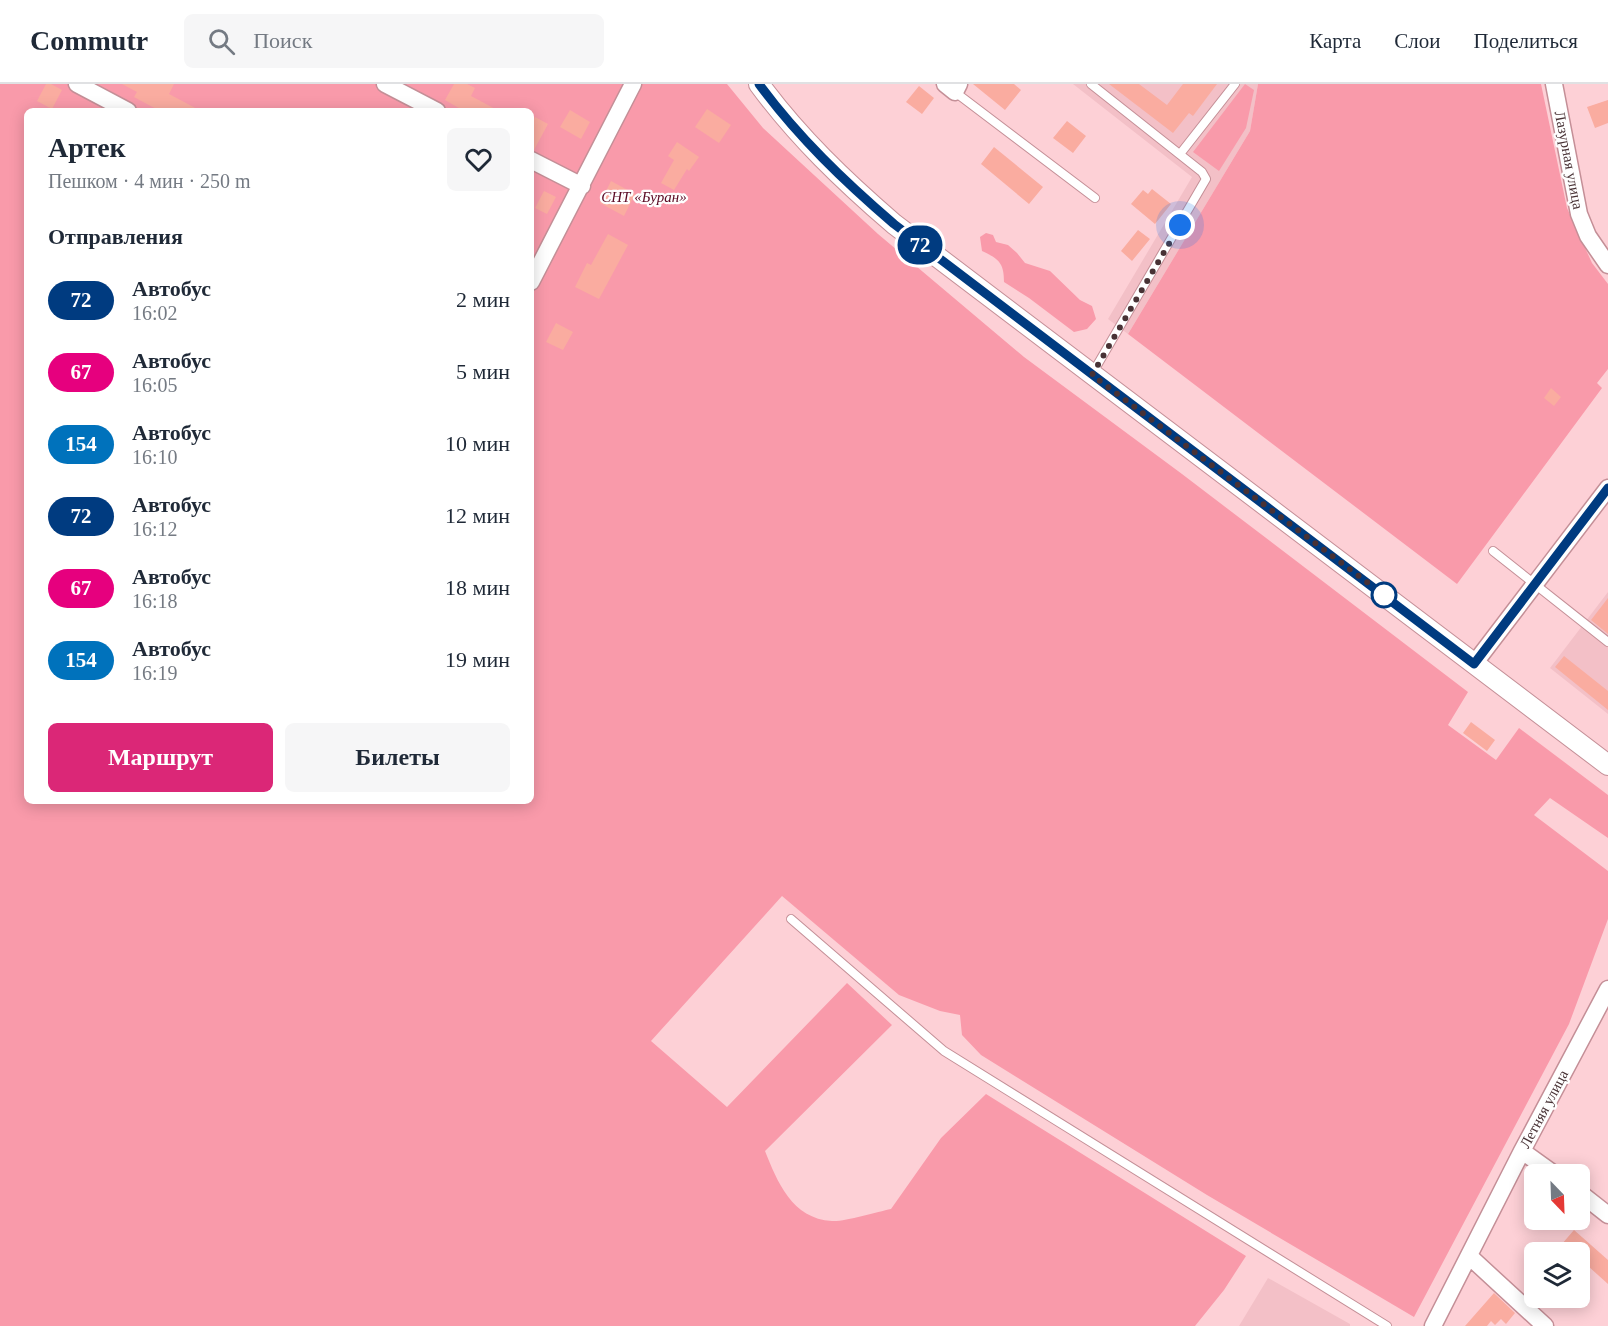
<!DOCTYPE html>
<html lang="ru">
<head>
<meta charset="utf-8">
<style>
	body { margin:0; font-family:Georgia,serif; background:#f6f6f7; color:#1f2937; height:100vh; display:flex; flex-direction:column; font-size:22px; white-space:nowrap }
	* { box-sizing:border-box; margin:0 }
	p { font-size:20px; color:#747a83 }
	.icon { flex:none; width:33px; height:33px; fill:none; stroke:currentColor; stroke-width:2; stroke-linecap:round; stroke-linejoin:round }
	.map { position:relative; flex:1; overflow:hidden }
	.details { position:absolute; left:24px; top:24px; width:510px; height:696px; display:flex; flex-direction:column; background:#fff; border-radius:9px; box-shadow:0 3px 15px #0003 }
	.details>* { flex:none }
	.badge { padding:0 12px; border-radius:20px; font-size:21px; line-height:39px }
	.needle { width:39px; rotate:157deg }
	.controls { position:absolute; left:1524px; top:1080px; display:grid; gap:12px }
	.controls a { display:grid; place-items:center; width:66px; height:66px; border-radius:9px; background:#fff; box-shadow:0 3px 15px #0003; font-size:30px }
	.you { position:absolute; width:30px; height:30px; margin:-15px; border:4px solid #fff; border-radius:50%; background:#1a73e8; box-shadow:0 0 0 9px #1a73e833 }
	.map>.badge { position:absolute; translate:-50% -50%; box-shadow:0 0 0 3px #fff }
	h2 { padding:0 24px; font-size:22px; line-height:54px }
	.round { display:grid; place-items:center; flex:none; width:63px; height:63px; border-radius:9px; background:#f6f6f7 }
	.summary { display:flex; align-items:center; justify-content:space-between; height:102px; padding:0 24px }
	h1 { font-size:28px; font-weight:600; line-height:45px }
	.cta { display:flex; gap:12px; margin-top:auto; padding:12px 24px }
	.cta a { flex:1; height:69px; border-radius:9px; background:#db2777; color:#fff; font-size:24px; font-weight:600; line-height:69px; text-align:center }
	.cta a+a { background:#f6f6f7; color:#1f2937 }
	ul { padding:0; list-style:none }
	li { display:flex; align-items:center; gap:18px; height:72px; padding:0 24px }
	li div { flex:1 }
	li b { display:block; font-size:22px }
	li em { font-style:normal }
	li .badge { min-width:66px; font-weight:700; text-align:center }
	header { display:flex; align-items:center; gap:36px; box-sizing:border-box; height:84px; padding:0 30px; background:#fff; border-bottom:2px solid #e0e1e3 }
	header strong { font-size:28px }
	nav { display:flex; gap:33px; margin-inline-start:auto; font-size:21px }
	.search { width:420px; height:54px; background:#f6f6f7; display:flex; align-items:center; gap:15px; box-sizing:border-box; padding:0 21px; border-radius:9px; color:#747a83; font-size:22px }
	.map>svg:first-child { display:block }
</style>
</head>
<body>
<header>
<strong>Commutr</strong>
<div class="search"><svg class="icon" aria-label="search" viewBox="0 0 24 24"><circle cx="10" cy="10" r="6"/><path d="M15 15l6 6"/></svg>Поиск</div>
<nav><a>Карта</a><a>Слои</a><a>Поделиться</a></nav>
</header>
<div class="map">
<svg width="1608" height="1242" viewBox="0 0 1608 1242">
	<rect width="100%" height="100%" fill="#fdd0d6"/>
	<path fill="#f3c0c7" d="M1073 0H1258L1250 47 1128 250 1108 235 1192 93Z
		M1608 508V630L1550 584Z
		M1268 1194 1350 1240V1242H1239Z"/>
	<path fill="#f99aaa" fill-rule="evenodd" d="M0 0H727L763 44 878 150 1024 273 1182 390 1468 608 1448 641 1496 676 1519 644 1608 711V754L1550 714 1534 731 1608 787V835L1569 940 1414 1233 1207 1111 981 971 962 951 960 931 940 927 899 911 782 812 651 957 727 1023 847 899 892 941 765 1067C777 1097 792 1135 832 1137 844 1138 877 1128 891 1125L941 1054 986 1010 1246 1172 1224 1206 1195 1242H0ZM27 27H531V717H27Z
		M1245 0 1254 6 1246 44 1219 87 1193 68Z
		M1258 0H1541L1567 124 1592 179 1608 200V285L1597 299 1602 304 1457 500 1128 250 1250 47Z
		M986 149 993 151 996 158 1008 161 1017 169 1025 179 1050 187 1080 216 1092 222 1096 235 1087 245 1074 248 1029 214 1004 198C1004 179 999 175 982 167L980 153Z"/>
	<path fill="#faaca0" d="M46 0H51L62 6 52 25 37 17Z
		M122 0H174L169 10 201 27H160L134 13 137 8Z
		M454 0H467L475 4 471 12 499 27H464L445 16Z
		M973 0H1014L1021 6 1005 26Z
		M1109 0H1139L1167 21 1183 0H1217L1193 32 1189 29 1173 49Z
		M919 2 934 14 922 30 906 18Z
		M1608 16V39L1595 44 1587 23Z
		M707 25 731 41 719 59 695 43Z
		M570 26 590 38 581 55 560 43Z
		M535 33 548 40 534 66H531V40Z
		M1067 37 1086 52 1073 69 1053 54Z
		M677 58 699 73 689 87 687 85 674 106 661 99 674 76 668 72Z
		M994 63 1043 103 1029 120 981 80Z
		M611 97 635 110 624 132 600 119Z
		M1152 105 1171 120 1155 140 1131 120 1143 106 1148 110Z
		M544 107 556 113 547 130 535 124Z
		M1138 146 1150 155 1132 177 1121 167Z
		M608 150 628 161 599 215 575 203 587 179 591 181Z
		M556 239 573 248 563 266 546 258Z
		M1551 304 1561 313 1554 322 1544 314Z
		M1608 514V550L1591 536Z
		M1564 572 1608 607V626L1555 583Z
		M1471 638 1495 656 1487 667 1463 649Z
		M1574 1146 1608 1176V1200L1588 1182 1580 1193V1168H1555Z
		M1494 1209 1515 1229 1506 1240 1501 1235 1495 1241 1491 1237 1487 1242H1465Z"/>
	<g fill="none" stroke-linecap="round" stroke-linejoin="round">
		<defs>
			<path id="service" d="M1091 0 1202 88 1206 95 1092 290
				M955 8 1095 114
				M1180 70 1235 0
				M1493 467 1608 558
				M791 835 944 967 1387 1242"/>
			<path id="minor" d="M77 0 128 27
				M385 0 437 27
				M945 0 955 8 959 0
				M1554 0 1579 130 1588 152 1608 181
				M531 76 582 102
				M531 198 633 0
				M1474 580 1608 404
				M1522 1067 1554 1090
				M1580 1109 1608 1131
				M1469 1172 1545 1242
				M1433 1242 1522 1067 1608 905"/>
			<path id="tertiary" d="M759 0C798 53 844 97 894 140L1608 681"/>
		</defs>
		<use href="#service" stroke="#c48f97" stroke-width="10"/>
		<use href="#minor" stroke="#c48f97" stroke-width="19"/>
		<use href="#tertiary" stroke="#c48f97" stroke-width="22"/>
		<use href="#service" stroke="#fff" stroke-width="8"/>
		<use href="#minor" stroke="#fff" stroke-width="16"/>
		<use href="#tertiary" stroke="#fff" stroke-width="20"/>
	</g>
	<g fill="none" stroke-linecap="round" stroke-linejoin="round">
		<defs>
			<path id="line" d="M759 0C798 53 844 97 894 140L1474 580 1608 404"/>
		</defs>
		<use href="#line" stroke="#fff" stroke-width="14"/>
		<use href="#line" stroke="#003b80" stroke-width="9"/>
		<path stroke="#483235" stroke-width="6" stroke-dasharray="0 10.8" d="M1180 141 1092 291 1384 511"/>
	</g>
	<circle fill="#fff" stroke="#003b80" stroke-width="3" cx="1384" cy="511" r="12"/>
	<g text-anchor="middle" stroke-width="4.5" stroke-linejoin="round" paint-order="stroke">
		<g font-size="15" fill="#483235" stroke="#fefefe">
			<text transform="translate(1569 76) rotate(79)" y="5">Лазурная улица</text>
			<text transform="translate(1544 1025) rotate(-62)" y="5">Летняя улица</text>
		</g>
		<g font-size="15" font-style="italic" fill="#5a0923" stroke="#fefefe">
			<text x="644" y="118">СНТ «Буран»</text>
		</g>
	</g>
</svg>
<div class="controls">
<a><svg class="needle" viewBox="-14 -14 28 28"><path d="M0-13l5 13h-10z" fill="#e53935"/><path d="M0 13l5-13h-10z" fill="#747a83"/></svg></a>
<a><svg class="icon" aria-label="layers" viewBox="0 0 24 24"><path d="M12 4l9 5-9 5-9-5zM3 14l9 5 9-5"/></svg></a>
</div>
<div class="you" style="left:1180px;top:141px"></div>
<b class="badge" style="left:920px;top:161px;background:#003b80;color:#fff">72</b>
<section class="details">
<div class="summary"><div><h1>Артек</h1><p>Пешком · 4 мин · 250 m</p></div><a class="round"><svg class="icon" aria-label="heart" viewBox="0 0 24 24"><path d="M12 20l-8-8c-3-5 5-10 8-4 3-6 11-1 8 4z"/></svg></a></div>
<h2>Отправления</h2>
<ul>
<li><span class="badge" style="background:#003b80;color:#fff">72</span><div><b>Автобус</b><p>16:02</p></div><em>2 мин</em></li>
<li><span class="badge" style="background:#e6007e;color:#fff">67</span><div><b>Автобус</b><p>16:05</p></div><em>5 мин</em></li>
<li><span class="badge" style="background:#0072bc;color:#fff">154</span><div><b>Автобус</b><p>16:10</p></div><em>10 мин</em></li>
<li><span class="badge" style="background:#003b80;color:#fff">72</span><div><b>Автобус</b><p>16:12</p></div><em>12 мин</em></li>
<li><span class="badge" style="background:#e6007e;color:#fff">67</span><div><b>Автобус</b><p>16:18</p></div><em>18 мин</em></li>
<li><span class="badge" style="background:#0072bc;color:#fff">154</span><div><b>Автобус</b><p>16:19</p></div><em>19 мин</em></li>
</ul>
<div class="cta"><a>Маршрут</a><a>Билеты</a></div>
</section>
</div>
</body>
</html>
